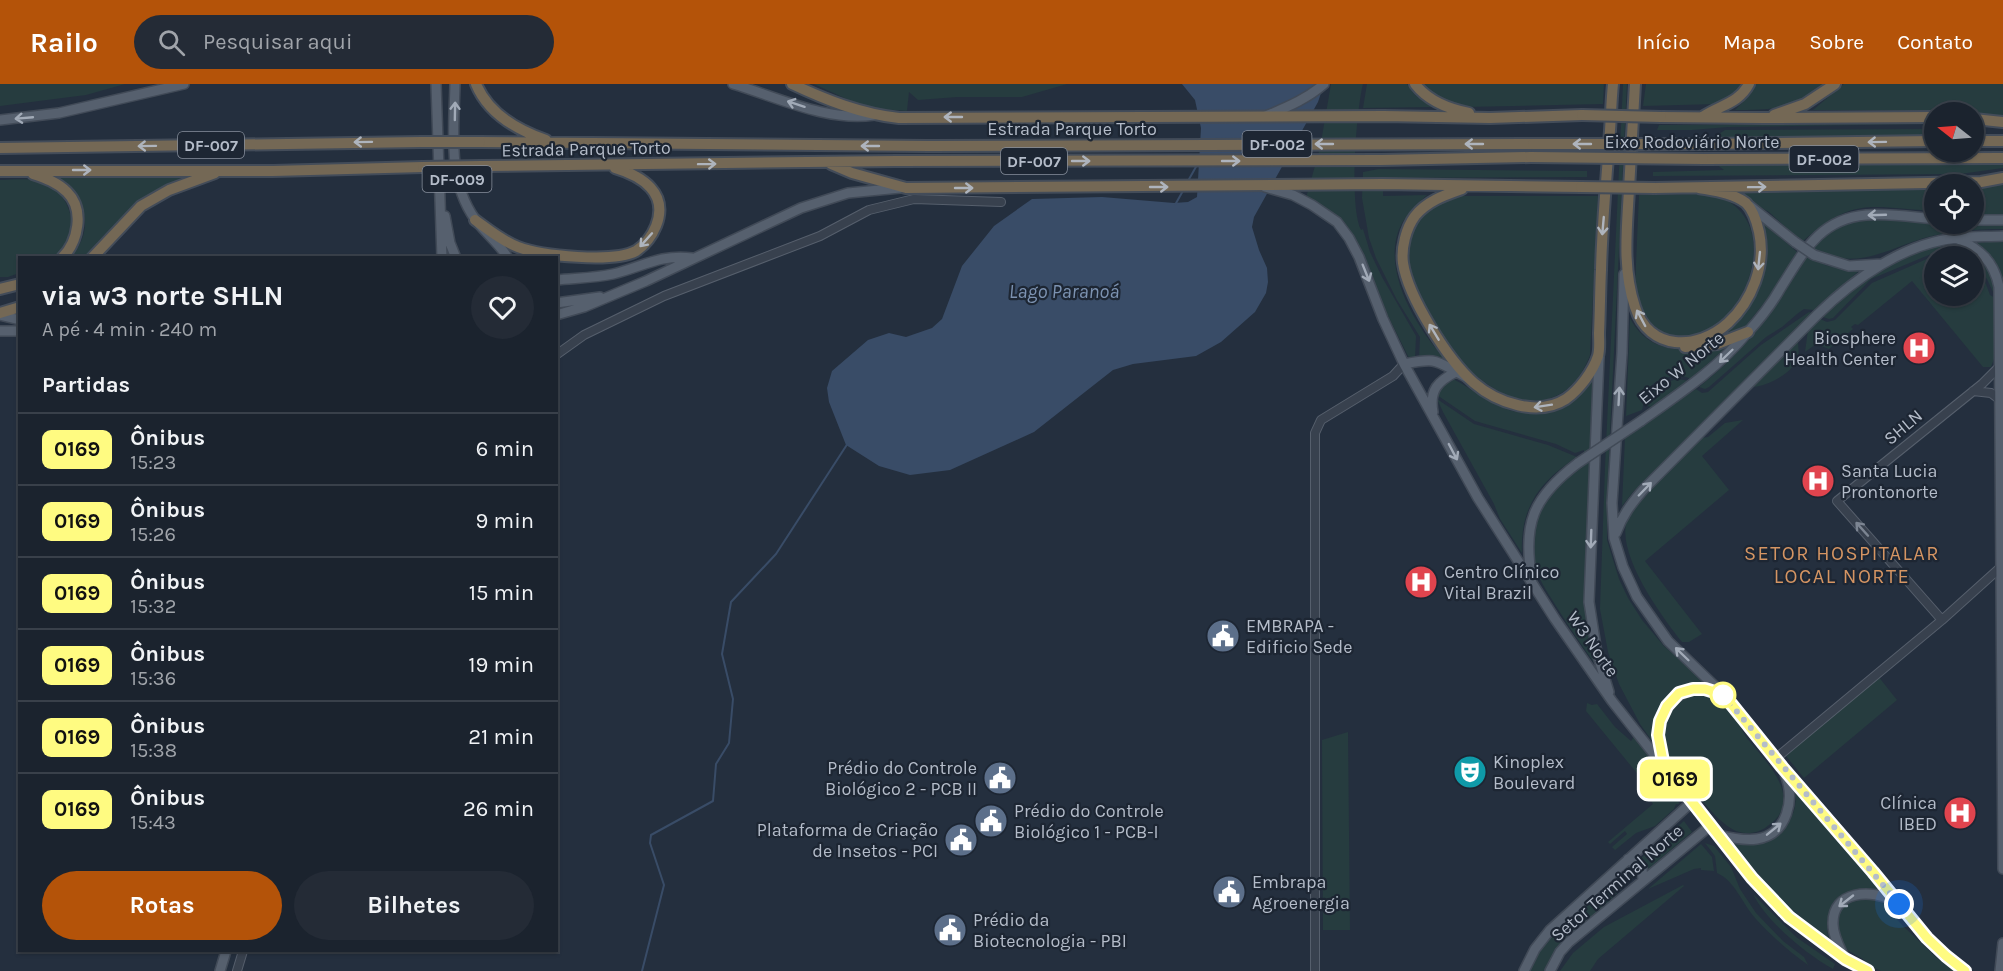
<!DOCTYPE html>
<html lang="pt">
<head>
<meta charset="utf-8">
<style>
	body { margin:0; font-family:Karla,sans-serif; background:#242b36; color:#f1f3f6; height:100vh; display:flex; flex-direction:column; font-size:22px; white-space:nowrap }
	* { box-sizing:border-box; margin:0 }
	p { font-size:20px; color:#a0a4aa }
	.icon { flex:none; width:33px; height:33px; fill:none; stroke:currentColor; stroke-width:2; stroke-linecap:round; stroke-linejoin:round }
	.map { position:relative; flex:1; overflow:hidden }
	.details { position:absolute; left:18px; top:172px; width:540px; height:696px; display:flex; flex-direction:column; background:#1b232e; border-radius:0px; box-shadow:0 2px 4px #0004,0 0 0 2px #39404a }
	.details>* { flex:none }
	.badge { padding:0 12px; border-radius:9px; font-size:21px; line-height:39px }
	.needle { width:39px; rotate:287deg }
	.controls { position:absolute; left:1924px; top:18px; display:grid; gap:12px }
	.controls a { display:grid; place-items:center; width:60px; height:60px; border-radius:50%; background:#1b232e; box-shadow:0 2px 4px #0004,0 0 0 2px #39404a; font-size:30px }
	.you { position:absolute; width:30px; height:30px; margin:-15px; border:4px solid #fff; border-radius:50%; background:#1a73e8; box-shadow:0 0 0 9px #1a73e833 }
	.map>.badge { position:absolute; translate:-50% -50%; box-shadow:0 0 0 3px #fff }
	h2 { padding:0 24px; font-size:22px; line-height:54px }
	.round { display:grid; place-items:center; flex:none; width:63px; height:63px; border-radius:32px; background:#242b36 }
	.head { display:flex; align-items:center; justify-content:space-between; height:102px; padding:0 24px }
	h1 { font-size:28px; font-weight:700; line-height:45px }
	.button { display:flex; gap:12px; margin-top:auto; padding:12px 24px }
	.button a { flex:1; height:69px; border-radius:36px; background:#b45309; color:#fff; font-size:24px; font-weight:700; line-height:69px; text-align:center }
	.button a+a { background:#242b36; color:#f1f3f6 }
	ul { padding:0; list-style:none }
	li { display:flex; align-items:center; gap:18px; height:72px; padding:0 24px; border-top:2px solid #39404a }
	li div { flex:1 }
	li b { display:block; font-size:22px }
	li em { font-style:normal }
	li .badge { min-width:66px; font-weight:700; text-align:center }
	header { display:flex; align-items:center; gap:36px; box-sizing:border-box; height:84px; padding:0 30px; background:#b45309; color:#fff }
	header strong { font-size:28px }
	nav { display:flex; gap:33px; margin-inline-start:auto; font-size:21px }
	.search { width:420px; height:54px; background:#242b36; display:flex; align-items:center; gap:15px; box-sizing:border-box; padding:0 21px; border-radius:33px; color:#a0a4aa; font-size:22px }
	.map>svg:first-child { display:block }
</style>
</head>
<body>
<header>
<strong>Railo</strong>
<div class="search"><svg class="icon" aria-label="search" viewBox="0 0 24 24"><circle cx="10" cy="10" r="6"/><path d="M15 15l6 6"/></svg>Pesquisar aqui</div>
<nav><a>Início</a><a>Mapa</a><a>Sobre</a><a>Contato</a></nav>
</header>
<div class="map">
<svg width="2003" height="887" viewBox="0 0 2003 887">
	<rect width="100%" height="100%" fill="#242f3e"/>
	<path fill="#263c3f" d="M0 0H125L86 11 0 22Z
		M814 0H1067L1022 13H957L918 16 909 8 907 27 866 24Z
		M1331 0H1363C1356 27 1349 123 1361 146L1363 145 1370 168 1382 193 1416 252 1415 275 1410 276 1383 222 1364 171 1351 151 1306 114 1320 64Z
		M1367 0H1407L1415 11 1432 23 1363 24Z
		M1421 0H1604L1603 20 1464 23 1441 17Z
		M1623 0H1627L1607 411V456L1619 495 1628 514 1642 536 1663 561 1708 601C1684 601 1659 611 1655 638 1654 645 1655 654 1655 661L1640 640 1619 600 1608 568 1600 525 1605 383Z
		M1646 0H1745L1734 13 1717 20 1643 22Z
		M1756 0H1828C1796 25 1774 26 1735 26L1749 12Z
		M1844 0H2003V32L1950 27 1813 26Z
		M1935 40 1728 43 1692 46H1657L1659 41Z
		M1935 45V51L1714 53 1725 46H1733Z
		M2003 79V84L1960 90 1653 92V88L1724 86 1716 80Z
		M1379 85 1587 87V93L1383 94V112L1427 111C1418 120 1409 128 1402 139 1378 184 1418 247 1448 278L1419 275 1420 253 1397 216 1376 174 1369 154 1362 114 1363 88Z
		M193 90C139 108 121 134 83 174H70C98 143 84 109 50 91Z
		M0 96C14 96 34 93 47 100 70 112 80 144 63 165 60 168 55 171 52 174H20L19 189 8 193H0Z
		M2003 99V131L1974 130V103Z
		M1935 105V127C1871 124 1855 111 1802 158L1769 128 1729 106Z
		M1712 110C1803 138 1727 285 1659 248 1648 242 1638 229 1636 216 1634 205 1636 192 1636 180 1637 157 1638 134 1639 111Z
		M1459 112H1598L1590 271C1582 292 1570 308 1548 315 1501 328 1450 272 1429 236 1425 228 1422 219 1418 211 1412 197 1405 183 1406 167 1408 138 1433 118 1459 112Z
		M1758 134 1797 168 1768 214 1745 243 1708 258C1737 239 1760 218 1764 181 1765 167 1760 149 1758 134Z
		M1863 134H1885L1952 141H2003V145C1977 145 1950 147 1924 154 1883 167 1855 187 1812 165 1827 149 1842 140 1863 134Z
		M2003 157V219C2002 189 1998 177 1974 159Z
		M1942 160C1971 161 1996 178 1994 210L1987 195 1974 182V172H1963L1955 165 1948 163 1871 195 1833 234 1829 235 1823 233C1847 200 1903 170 1942 160Z
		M1952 166 1959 172H1935V212H1974V186L1984 195 1990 211 1995 214V272L1991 283H1983L1912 197 1858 241 1855 240 1851 243 1853 245 1829 265 1816 260 1805 268 1808 246 1820 235 1827 238 1835 236 1872 199 1945 167Z
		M1807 173 1828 182 1860 186 1814 226 1804 225 1797 230 1782 243 1766 253 1709 303 1705 305 1699 303C1725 282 1748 259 1768 232 1782 214 1794 193 1807 173Z
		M1809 228 1812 229 1633 408 1622 422 1625 352 1696 305 1702 309 1708 308 1761 261Z
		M1630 234C1649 273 1695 269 1731 259L1691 295C1679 288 1654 294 1647 307 1644 313 1644 320 1642 326L1626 332Z
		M1798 257C1798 263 1800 270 1797 276 1791 290 1767 302 1753 303Z
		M1595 282 1585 511 1587 547 1595 580C1581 561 1568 541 1556 522 1550 512 1542 501 1538 490 1529 467 1531 434 1546 414 1555 401 1571 389 1584 380V366L1575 369 1556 360 1475 337 1437 311 1438 305 1449 295H1453C1475 306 1505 333 1530 328 1541 326 1552 320 1562 317 1584 309 1588 304 1595 282Z
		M1678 295 1689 297 1651 323 1647 322C1648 302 1661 299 1678 295Z
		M1437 315 1474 340 1548 361 1577 373C1540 397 1520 423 1522 469L1500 435 1494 420 1443 328Z
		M1743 336 1702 372 1729 406 1645 477 1702 550 1689 558H1682C1662 533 1611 464 1629 431 1631 427 1635 425 1638 421 1657 398 1679 376 1700 354L1708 353 1725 339Z
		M1878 592 1897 616 1804 694 1786 672Z
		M1693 610C1701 610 1709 609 1715 613 1724 618 1735 632 1740 641 1742 645 1743 649 1746 653 1764 676 1806 714 1769 741 1761 748 1750 751 1739 748 1723 743 1709 724 1698 712 1691 704 1683 696 1677 688 1673 683 1671 677 1669 671 1656 642 1663 622 1693 610Z
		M1587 619 1592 621 1597 620 1615 643 1631 657 1634 653 1678 713 1679 720H1676L1674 725 1655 742 1636 749 1615 766 1612 763 1627 750 1625 747 1610 760 1608 758 1653 720 1649 714 1654 710 1586 627Z
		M1348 648 1350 846H1323L1322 656Z
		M1795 706 1881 808C1859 799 1833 810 1828 834 1826 841 1828 850 1829 858L1780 817 1731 758C1737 759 1744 761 1750 761 1779 760 1800 733 1795 706Z
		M1684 737 1692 748 1647 786 1646 779 1641 774Z
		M1705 759 1714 762 1731 783 1740 805 1756 829 1783 857 1804 873 1808 881C1789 867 1771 852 1755 834 1742 819 1735 797 1717 789L1715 772Z
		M1701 760 1712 773 1714 787 1701 786V784L1694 785 1648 805Z
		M1633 781 1639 787 1636 790C1623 802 1612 816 1599 827 1577 846 1557 861 1544 887H1529L1540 866 1551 852Z
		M1683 801 1684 802 1598 875 1590 887H1560L1573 869 1604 843Z
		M1753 810 1796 853 1835 880 1833 885C1806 870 1767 838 1753 810Z
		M1860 813 1877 815 1882 818 1903 842 1938 875 1955 887H1881L1868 881 1863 875 1849 867 1841 860 1835 839 1839 826 1846 820Z"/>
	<path fill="#394c67" d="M1182 0H1324L1318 18 1254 133 1252 143 1259 166 1267 184 1268 198 1266 209 1255 228 1221 258 1196 272 1133 280 1113 286 1034 348 950 386 910 391 879 382 846 361 829 318 827 304 832 287 868 256 889 249 906 253 932 244 942 235 962 182 994 142 1032 115 1102 113 1174 119 1188 118 1197 113 1201 44 1195 16Z"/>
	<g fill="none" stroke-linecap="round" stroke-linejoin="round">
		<path stroke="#394c67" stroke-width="2" d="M1188 97 1197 81
			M1175 121 1184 105
			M642 887 664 801 650 759 651 751 713 717 716 680 729 659 733 615 722 570 731 518 776 470 848 359"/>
		<defs>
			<path id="minor" d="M556 271 584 251 664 212 820 152 869 126 914 115 1001 118
				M1973 307 1991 309 1999 315
				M1942 536 1837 417 1982 300 1999 283
				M1775 675 1942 536 2002 482
				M237 887 243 867
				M1315 887V349L1321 336 1393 292 1404 280"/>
			<path id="major" d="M436 0 442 174
				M455 0C454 45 447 96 475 135 485 149 499 159 508 174
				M733 0C777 13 827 38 874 31
				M1266 32C1287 23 1307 15 1324 0
				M0 36 59 29 184 0
				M1265 103 1293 111 1312 121 1337 138 1349 154 1359 173 1383 235 1404 280 1478 414 1555 535 1612 617 1752 794C1786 831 1822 864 1868 887
				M1750 122 1795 158
				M445 132 450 159 456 174
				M1974 136H2003
				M1956 154C1980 165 1994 177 1999 203L2003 785
				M1814 171 1849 182 1882 180
				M1624 190 1622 269 1612 419 1614 454 1623 483 1637 513 1668 557 1724 611 1782 683 1873 788 1927 854 1946 872 1965 887
				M556 196C575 194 595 194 613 190 642 183 660 170 692 174
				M556 219 600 213
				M0 231 20 236
				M556 231 584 223 646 197 801 124 848 109 900 104
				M0 247H20
				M1599 273 1589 518 1597 569 1609 608
				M1404 280C1440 273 1435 277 1466 293
				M1433 328C1429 306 1438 297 1456 288
				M1641 337C1679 310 1717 285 1747 249 1759 236 1771 221 1780 205 1803 169 1819 135 1866 131 1889 129 1912 133 1935 135
				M1616 449C1622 432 1631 420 1643 406L1817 231C1854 195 1904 159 1957 154 1972 152 1988 153 2003 152
				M1532 496C1522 440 1533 413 1578 379
				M1663 679C1662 670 1659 661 1658 652 1656 619 1689 596 1719 609
				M1719 751C1731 754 1744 757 1757 755 1788 750 1795 715 1785 690
				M1628 775 1642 784 1643 796
				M1845 875C1840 864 1833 852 1833 840 1832 806 1872 805 1894 817
				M220 887 226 867
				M1524 887 1535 865 1550 846 1693 717
				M1550 887 1560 868 1569 858 1711 741
				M2000 887 2003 859"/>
			<path id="highway" d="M476 0C488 29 517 46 546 56
				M792 0C826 16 861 30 899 34L1384 32 1490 34 1582 31
				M1415 0C1428 17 1449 25 1469 29
				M1635 0C1633 35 1631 70 1629 105 1627 145 1622 184 1635 223 1649 267 1697 267 1728 239 1752 217 1766 181 1759 148 1757 139 1753 126 1746 119 1733 109 1715 107 1699 104
				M1774 31 1805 20 1835 0
				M1704 32C1721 21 1739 19 1749 0
				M1661 33 1761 34 1935 33
				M1974 35 2003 38
				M1974 57H2003
				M480 58 929 62 1533 60
				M1703 60 1935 57
				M0 64 421 58
				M1703 75 2003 74
				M831 80 852 89 906 104 1382 100 1581 103
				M481 82 896 77 1381 76 1531 73
				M0 87H273L423 83
				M33 90C45 94 57 98 67 108 85 126 78 158 62 174
				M1655 104 1981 98 2003 94
				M1462 105C1445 111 1427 117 1415 132 1406 144 1401 164 1403 179 1408 213 1448 276 1474 299 1497 319 1538 333 1566 315 1580 305 1593 287 1598 272 1600 265 1599 256 1599 249 1600 228 1600 207 1601 186 1602 143 1606 101 1609 59 1611 39 1611 19 1613 0
				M475 136C489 146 502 157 518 163 541 172 614 179 636 167 645 161 652 152 656 142 669 109 642 92 615 84
				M92 174 141 122 169 106 215 89
				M0 205 20 200
				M0 229 20 223
				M1685 263 1717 260 1748 248"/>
		</defs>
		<use href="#minor" stroke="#565f6c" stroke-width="10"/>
		<use href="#major" stroke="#414a57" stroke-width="12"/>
		<use href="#highway" stroke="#434c59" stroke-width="14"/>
		<use href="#minor" stroke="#38414e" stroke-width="8"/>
		<use href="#major" stroke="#56606e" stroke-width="9"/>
		<use href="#highway" stroke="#746855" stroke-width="10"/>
		<defs>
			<path id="major-bridge" d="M1795 158 1814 171
				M1578 379 1641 337"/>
			<path id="highway-bridge" d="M1582 31 1661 33
				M421 58H480
				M1533 60H1703
				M1531 73 1703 75
				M423 83 481 82
				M1581 103 1655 104"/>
		</defs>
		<use href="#major-bridge" stroke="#414a57" stroke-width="12" stroke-linecap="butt"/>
		<use href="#highway-bridge" stroke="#434c59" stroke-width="14" stroke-linecap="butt"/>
		<use href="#major-bridge" stroke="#56606e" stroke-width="9"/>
		<use href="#highway-bridge" stroke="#746855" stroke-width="10"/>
	</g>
	<defs><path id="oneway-shaft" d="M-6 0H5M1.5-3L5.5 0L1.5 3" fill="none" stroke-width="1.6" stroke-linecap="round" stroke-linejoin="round" transform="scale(1.5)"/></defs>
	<g stroke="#a1aab7">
		<use href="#oneway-shaft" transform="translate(796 20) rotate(-162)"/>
		<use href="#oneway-shaft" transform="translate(455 27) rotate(-89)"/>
		<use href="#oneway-shaft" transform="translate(24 34) rotate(175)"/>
		<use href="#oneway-shaft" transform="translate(1877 131) rotate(178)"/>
		<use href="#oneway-shaft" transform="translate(1366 189) rotate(68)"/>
		<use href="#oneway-shaft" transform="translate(1726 272) rotate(136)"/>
		<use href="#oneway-shaft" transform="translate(1619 312) rotate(-87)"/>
		<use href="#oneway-shaft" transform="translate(1453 368) rotate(62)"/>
		<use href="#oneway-shaft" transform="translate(1645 405) rotate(-46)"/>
		<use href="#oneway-shaft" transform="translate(1591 455) rotate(92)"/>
		<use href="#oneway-shaft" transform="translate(1682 570) rotate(-136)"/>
		<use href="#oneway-shaft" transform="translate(1774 745) rotate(-39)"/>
		<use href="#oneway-shaft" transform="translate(1846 817) rotate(142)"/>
	</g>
	<g stroke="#aeb4bd">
		<use href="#oneway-shaft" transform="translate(953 33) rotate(180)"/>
		<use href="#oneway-shaft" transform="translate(363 58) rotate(179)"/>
		<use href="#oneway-shaft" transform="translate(1877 58) rotate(179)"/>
		<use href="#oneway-shaft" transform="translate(1324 60) rotate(180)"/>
		<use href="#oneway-shaft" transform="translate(1474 60) rotate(180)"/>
		<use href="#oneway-shaft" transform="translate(1582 60) rotate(-180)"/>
		<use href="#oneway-shaft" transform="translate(147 62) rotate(179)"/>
		<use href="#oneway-shaft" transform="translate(870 62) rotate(-180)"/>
		<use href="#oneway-shaft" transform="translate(1081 77)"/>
		<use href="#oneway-shaft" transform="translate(1231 77)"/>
		<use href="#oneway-shaft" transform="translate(707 80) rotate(-1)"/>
		<use href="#oneway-shaft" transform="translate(82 86)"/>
		<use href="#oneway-shaft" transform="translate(1159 103)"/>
		<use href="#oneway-shaft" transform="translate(1757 103) rotate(-1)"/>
		<use href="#oneway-shaft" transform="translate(964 104)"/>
		<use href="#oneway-shaft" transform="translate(1603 142) rotate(95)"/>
		<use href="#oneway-shaft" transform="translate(646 156) rotate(132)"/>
		<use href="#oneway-shaft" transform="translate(1759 177) rotate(96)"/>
		<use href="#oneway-shaft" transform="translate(1641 234) rotate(-118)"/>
		<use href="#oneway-shaft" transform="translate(1434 248) rotate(-121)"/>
		<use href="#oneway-shaft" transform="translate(1543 322) rotate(171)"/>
	</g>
	<use stroke="#7c8592" href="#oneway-shaft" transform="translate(1862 445) rotate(-132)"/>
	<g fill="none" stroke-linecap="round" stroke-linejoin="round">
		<defs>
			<path id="line" d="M1868 887 1845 875 1789 833 1752 794 1664 682 1658 651 1660 637 1667 622 1679 609 1693 605H1705L1724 611 1782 683 1873 788 1927 854 1946 872 1965 887"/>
		</defs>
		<use href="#line" stroke="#fff" stroke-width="14"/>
		<use href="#line" stroke="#fffb81" stroke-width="9"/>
		<path stroke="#b4bcc9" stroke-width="6" stroke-dasharray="0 10.8" d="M1723 611 1899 820"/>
	</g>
	<defs>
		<symbol id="hospital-disc" viewBox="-11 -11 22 22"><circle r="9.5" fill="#e0444e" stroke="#1d2633"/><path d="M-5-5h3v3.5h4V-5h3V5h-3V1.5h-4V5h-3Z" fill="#fff"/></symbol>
		<symbol id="civic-disc" viewBox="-11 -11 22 22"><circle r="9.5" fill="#5c6f8a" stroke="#1d2633"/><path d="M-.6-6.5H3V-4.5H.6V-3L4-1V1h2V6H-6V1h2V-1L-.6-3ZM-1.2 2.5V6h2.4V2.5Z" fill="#fff"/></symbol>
		<symbol id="theatre-disc" viewBox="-11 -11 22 22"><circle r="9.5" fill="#0f9aa8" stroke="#1d2633"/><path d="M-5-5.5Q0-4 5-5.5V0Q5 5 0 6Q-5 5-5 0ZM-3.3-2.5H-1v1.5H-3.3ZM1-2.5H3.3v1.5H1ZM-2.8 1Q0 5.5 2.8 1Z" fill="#fff"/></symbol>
	</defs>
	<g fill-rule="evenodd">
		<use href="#hospital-disc" x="1900" y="245" width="38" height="38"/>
		<use href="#hospital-disc" x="1799" y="378" width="38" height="38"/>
		<use href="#hospital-disc" x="1402" y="479" width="38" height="38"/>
		<use href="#civic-disc" x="1204" y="533" width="38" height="38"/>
		<use href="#theatre-disc" x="1451" y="669" width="38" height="38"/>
		<use href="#civic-disc" x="981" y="675" width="38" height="38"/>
		<use href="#hospital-disc" x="1941" y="710" width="38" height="38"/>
		<use href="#civic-disc" x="972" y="718" width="38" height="38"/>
		<use href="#civic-disc" x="942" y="737" width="38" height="38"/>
		<use href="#civic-disc" x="1210" y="789" width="38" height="38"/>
		<use href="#civic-disc" x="931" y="827" width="38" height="38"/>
	</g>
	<circle fill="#fff" stroke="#fffb81" stroke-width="3" cx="1723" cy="611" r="12"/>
	<g text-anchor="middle" stroke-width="4.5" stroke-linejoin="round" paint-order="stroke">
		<g fill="#1d2633" stroke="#878f9c" stroke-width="1.5">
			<rect x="1242.5" y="47" width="69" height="26" rx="4.5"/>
			<rect x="178" y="48" width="66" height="26" rx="4.5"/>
			<rect x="1789.5" y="62" width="69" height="26" rx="4.5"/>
			<rect x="1001" y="64" width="66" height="26" rx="4.5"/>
			<rect x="422.5" y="82" width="69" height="26" rx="4.5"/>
		</g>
		<g font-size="16" font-weight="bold" fill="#b4bcc9">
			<text x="1277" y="66">DF-002</text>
			<text x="211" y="67">DF-007</text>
			<text x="1824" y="81">DF-002</text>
			<text x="1034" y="83">DF-007</text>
			<text x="457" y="101">DF-009</text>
		</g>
		<g font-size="18" fill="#b4bcc9" stroke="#1d2633">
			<text x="1072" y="51">Estrada Parque Torto</text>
			<text x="1692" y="64">Eixo Rodoviário Norte</text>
			<text transform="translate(586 65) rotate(-1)" y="6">Estrada Parque Torto</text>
			<text transform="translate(1681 284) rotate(-39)" y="6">Eixo W Norte</text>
			<text transform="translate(1903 343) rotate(-40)" y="6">SHLN</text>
			<text transform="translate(1593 560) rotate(55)" y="6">W3 Norte</text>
			<text transform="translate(1617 799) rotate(-41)" y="6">Setor Terminal Norte</text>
		</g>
		<g font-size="18" fill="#b4bcc9" stroke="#1d2633" text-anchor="start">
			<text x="1896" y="260" text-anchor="end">Biosphere<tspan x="1896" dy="21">Health Center</tspan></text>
			<text x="1841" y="393">Santa Lucia<tspan x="1841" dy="21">Prontonorte</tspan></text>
			<text x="1444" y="494">Centro Clínico<tspan x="1444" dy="21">Vital Brazil</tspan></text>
			<text x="1246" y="548">EMBRAPA -<tspan x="1246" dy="21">Edificio Sede</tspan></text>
			<text x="1493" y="684">Kinoplex<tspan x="1493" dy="21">Boulevard</tspan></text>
			<text x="977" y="690" text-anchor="end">Prédio do Controle<tspan x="977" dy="21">Biológico 2 - PCB II</tspan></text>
			<text x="1937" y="725" text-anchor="end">Clínica<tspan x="1937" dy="21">IBED</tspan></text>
			<text x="1014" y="733">Prédio do Controle<tspan x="1014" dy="21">Biológico 1 - PCB-I</tspan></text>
			<text x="938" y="752" text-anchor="end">Plataforma de Criação<tspan x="938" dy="21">de Insetos - PCI</tspan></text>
			<text x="1252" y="804">Embrapa<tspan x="1252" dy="21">Agroenergia</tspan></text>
			<text x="973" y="842">Prédio da<tspan x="973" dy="21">Biotecnologia - PBI</tspan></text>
		</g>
		<g font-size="20" font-style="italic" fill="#7c92b1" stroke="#1d2633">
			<text x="1064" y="214">Lago Paranoá</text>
		</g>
		<g font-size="20" letter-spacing="1.5" fill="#d59563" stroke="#1d2633">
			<text x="1842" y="476">SETOR HOSPITALAR<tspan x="1842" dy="23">LOCAL NORTE</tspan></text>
		</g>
	</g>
</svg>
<div class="controls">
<a><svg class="needle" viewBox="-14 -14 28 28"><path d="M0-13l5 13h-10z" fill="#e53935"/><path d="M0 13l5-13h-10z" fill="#a0a4aa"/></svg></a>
<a><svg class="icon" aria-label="locate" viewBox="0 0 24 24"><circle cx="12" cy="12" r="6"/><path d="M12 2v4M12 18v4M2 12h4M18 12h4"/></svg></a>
<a><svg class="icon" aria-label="layers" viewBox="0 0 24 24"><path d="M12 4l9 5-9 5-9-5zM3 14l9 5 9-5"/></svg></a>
</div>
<div class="you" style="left:1899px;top:820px"></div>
<b class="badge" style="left:1675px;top:695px;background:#fffb81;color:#111">0169</b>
<section class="details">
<div class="head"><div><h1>via w3 norte SHLN</h1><p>A pé · 4 min · 240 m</p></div><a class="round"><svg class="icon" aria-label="heart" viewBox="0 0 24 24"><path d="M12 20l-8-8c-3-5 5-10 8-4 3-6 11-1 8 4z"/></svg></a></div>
<h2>Partidas</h2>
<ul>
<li><span class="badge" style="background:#fffb81;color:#111">0169</span><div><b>Ônibus</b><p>15:23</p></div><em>6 min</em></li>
<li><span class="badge" style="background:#fffb81;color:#111">0169</span><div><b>Ônibus</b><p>15:26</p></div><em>9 min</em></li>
<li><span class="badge" style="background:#fffb81;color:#111">0169</span><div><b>Ônibus</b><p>15:32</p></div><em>15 min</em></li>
<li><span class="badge" style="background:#fffb81;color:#111">0169</span><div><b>Ônibus</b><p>15:36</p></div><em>19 min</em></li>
<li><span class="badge" style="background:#fffb81;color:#111">0169</span><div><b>Ônibus</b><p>15:38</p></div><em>21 min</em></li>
<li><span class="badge" style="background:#fffb81;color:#111">0169</span><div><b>Ônibus</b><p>15:43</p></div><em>26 min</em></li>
</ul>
<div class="button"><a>Rotas</a><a>Bilhetes</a></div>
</section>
</div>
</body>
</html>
